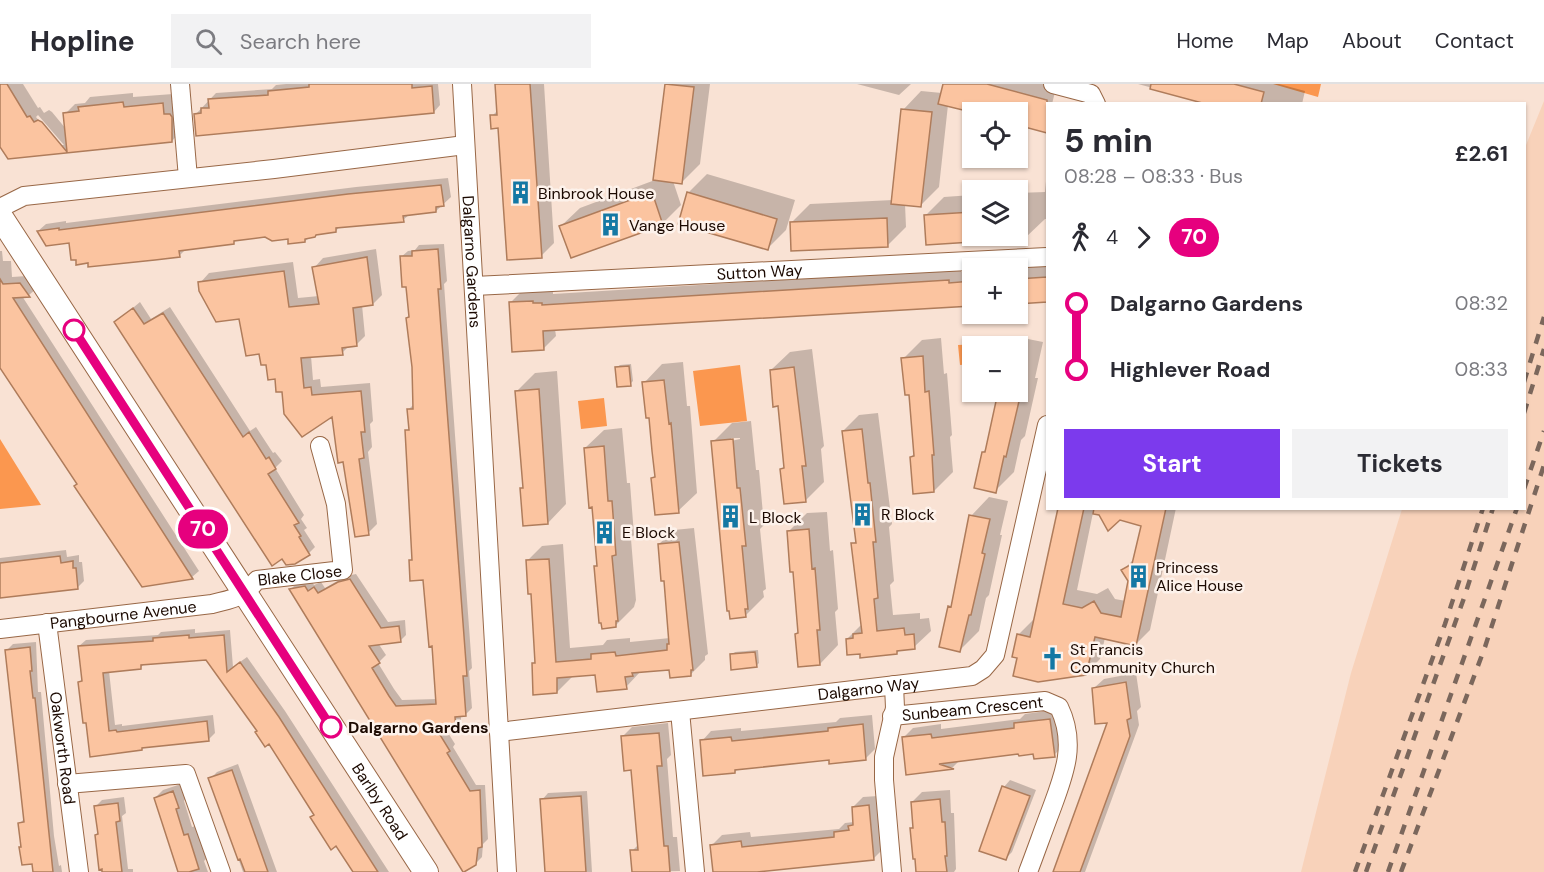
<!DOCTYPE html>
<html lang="en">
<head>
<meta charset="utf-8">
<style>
	body { margin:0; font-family:"DM Sans",sans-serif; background:#f2f2f3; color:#2b2b33; height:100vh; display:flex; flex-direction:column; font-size:22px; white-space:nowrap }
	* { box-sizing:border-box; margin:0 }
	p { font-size:20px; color:#7c7c81 }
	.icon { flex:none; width:33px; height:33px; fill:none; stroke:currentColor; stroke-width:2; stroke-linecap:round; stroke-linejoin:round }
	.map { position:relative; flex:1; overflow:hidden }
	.panel { position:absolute; left:1046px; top:18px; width:480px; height:408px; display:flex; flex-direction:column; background:#fff; border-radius:0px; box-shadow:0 2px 4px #0004 }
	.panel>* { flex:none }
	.badge { padding:0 12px; border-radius:20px; font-size:21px; line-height:39px }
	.fabs { position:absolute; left:962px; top:18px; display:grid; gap:12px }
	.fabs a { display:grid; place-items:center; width:66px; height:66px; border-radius:0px; background:#fff; box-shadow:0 2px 4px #0004; font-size:30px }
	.map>.badge { position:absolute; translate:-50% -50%; box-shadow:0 0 0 3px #fff }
	.legs { display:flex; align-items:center; gap:9px; height:66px; padding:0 18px; font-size:20px }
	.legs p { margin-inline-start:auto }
	.summary { display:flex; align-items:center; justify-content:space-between; height:102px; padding:0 18px }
	h1 { font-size:33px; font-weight:700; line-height:45px }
	.button { display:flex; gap:12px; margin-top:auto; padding:12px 18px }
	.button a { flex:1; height:69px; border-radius:0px; background:#7c3aed; color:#fff; font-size:24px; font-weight:700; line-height:69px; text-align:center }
	.button a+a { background:#f2f2f3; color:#2b2b33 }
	ul { padding:0 18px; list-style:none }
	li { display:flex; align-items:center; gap:21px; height:66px; font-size:22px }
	li i { display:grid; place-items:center; width:9px; height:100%; margin:0 8px; background:currentColor }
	li i::after { content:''; width:15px; height:15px; margin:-8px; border:4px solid; border-radius:50%; background:#fff }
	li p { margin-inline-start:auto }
	li:first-child i { background:linear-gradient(#0000 50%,currentColor 0) }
	li:last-child i { background:linear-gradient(currentColor 50%,#0000 0) }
	header { display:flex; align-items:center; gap:36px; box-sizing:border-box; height:84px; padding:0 30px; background:#fff; border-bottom:2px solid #e1e1e2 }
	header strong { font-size:28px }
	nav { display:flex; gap:33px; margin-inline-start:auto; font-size:21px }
	.search { width:420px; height:54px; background:#f2f2f3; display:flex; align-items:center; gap:15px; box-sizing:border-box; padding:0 21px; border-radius:0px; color:#7c7c81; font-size:22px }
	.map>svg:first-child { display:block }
</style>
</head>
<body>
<header>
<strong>Hopline</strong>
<div class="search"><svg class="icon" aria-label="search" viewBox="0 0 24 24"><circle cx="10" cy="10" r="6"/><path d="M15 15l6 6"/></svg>Search here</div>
<nav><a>Home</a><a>Map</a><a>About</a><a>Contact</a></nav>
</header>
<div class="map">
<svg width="1544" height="788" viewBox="0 0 1544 788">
	<rect width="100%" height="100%" fill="#f9e2d4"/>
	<path fill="#f8d2ba" d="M1544 17V788H1301L1351 589 1402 425 1524 424V66Z"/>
	<path fill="#fb974f" d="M1273 0H1321L1318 13Z
		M977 260V262H972V280L960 281 958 261Z
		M740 281 747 337 700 342 693 287Z
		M604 314 607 342 581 345 578 317Z
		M0 355 41 421 0 425Z"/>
	<path fill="#0003" fill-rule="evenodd" d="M0 0H23L38 24 40 23 44 29 49 26 52 28 66 45 65 30 75 20 85 19 90 13 133 9V13L173 10 182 46 172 57 9 74 0 60ZM38 31 64 61H60L36 33Z
		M286 0H438L440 21 434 28 195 31 216 9 272 5 276 1Z
		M496 0H544L554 159 541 172 499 43 492 32 498 26Z
		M666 0H710L700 80 682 98 673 97 681 121 662 140 561 142 580 124 655 96Z
		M857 0H911L899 11Z
		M944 0H1057L1052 20H1047V28L1017 39V28H977L948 21 939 103 921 121 905 120 906 143 887 162 791 139 810 120 893 116 903 26 921 7 942 9Z
		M1138 0H1279L1305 7 1302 20H1212Z
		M1047 86V135H1045L1025 154 927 159 926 131 944 113 972 111V152H1017V109L1045 108Z
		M707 90 795 116 786 146 767 165 688 109Z
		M448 94 451 113 436 127 410 130 403 136 340 142 336 147 317 149 305 157 266 151 237 155 234 158 186 165 179 172 89 177 70 157 38 147 46 140 66 137V139L356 103Z
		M444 160 447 197 444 200 472 584 469 587 472 624 465 631H461V637L455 643 445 644 455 660 453 663 476 701H485L488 755 483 760 482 773 475 780 291 505 297 499 311 496 314 501 321 498 325 504 346 492 356 490 388 538 405 536 406 551 400 557 378 559 386 571 378 579 394 605 402 616 437 615 433 560 424 494 410 477 413 474 407 347 410 344 408 326 414 320 413 283 408 234 410 232 407 201 401 173 408 167 415 166 419 161Z
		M376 165 382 211 373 220 362 221 365 252 356 261H350L342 269 311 272 313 296 320 295 321 303 370 299 373 337 370 340 372 363 368 368 377 440 368 449 333 330 283 306 240 234 200 199 209 189 293 178 298 214 319 212 314 184 323 174Z
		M0 167H2L3 177H11L12 193 27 192 36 205 29 211 22 212 199 487 192 493 142 501 0 281Z
		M1047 182V217L1017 218V184H1010Z
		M961 185V188L972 187V221L555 245 556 252 544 264 510 219 522 207 544 205 545 208H553V210Z
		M140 218 151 235 170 223 250 347 256 343 273 369 275 368 282 377 275 384 304 431 301 435 307 444 304 446 315 463 309 469 116 238Z
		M941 254 944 290 947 289 952 351 950 353 953 388 934 407 911 373 915 369 910 309 903 275 922 256Z
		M1023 254 1043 258 1035 294H1038L1025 352 1021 356 1014 388 995 407 983 368 987 364 1000 309 997 308H1017V262H1015Z
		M812 265 824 362 821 365 824 398 805 417 782 385 785 382 779 321 771 286 790 268Z
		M683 278 687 322H690L697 409 678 427 653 394 656 391 650 332 644 299 662 280Z
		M631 280 633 297 630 300 617 283 620 281Z
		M557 287 566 420 548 439 522 405 525 402 516 308 535 289Z
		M878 329 892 440 889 443 894 497 890 501 893 531 920 529V535L929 534 931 547 914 563 900 565 897 569 861 568 847 555 862 540 853 460 857 456 843 347 859 331Z
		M751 337 756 386H759L764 441 760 445 766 505 763 507 764 513 745 532 713 358 732 339ZM731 354H740V355L731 357Z
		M622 344 627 399H630L634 451 631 455 636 516 634 523 615 542 595 483 598 480 593 422 585 364 604 346Z
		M989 413 1008 417 1000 451H1002L989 511 986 514 979 547 960 566 950 523 954 519 971 432Z
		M1059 424H1094L1077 506 1097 510 1108 504 1115 515 1126 517 1129 497 1123 486 1135 474 1143 441 1097 424H1176L1150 546 1135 561 1105 554 1100 575 1086 589 1019 573 1018 551 1033 536 1035 537Z
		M827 428 830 467 833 466 838 525 835 528 838 561 820 580 797 550 799 548 794 486 788 448 807 429Z
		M694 444 708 570 705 572V576L690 591 670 584 641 587 626 603 597 589 572 593 557 608 533 580 537 577 532 508 527 477 542 462 563 460 570 564 603 561 607 556 630 554V558L670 554 665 496 659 460 674 446Z
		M66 466 67 473 79 471V478H82L84 497 78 503 0 513V474Z
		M195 545V549L230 546 233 583 247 573 285 627 389 788H355L337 760 311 733 315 730 269 658 259 647 207 574 145 579 140 584 109 587 115 641 122 640V642L213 631 215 649 209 655 144 663 141 665 92 671 80 598 83 595 79 562 86 556 158 551 161 548Z
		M36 558 38 608H41L54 752 59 782 61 781 62 788H35L20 739 25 734 7 566 13 560Z
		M758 566 759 579 756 582 732 571 735 568Z
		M1136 589 1141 623 1137 627 1139 641 1085 788H1055L1109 637 1094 604 1104 595Z
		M1060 625 1064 661 1054 671 1020 668 961 675 953 683 908 689 903 654 913 644 941 640V645L1020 635 1025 630Z
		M872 631 875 665 865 675 831 674 738 684 735 688 702 657 711 647 741 644V647L836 638 840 634Z
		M668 639 671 671 667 675 673 753H677L680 787 634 788 632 767 639 760 632 684 622 653 632 643Z
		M238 680 277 788H243L210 695 217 688Z
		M1010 696 1036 706 1012 768 1006 774 1004 703Z
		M181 700 186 714 184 717 192 743 196 742 206 775 204 777 208 788H180L155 714 163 706Z
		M950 706 951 729H954L956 785 954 788H918L912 745 914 742 912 718 922 708Z
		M587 707 592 788H546L542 716 548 709Z
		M878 712 883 765 873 775 748 788H715L712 761 722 751 750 748 751 753 839 745 845 739 854 738 853 723 863 713Z
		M124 713 126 729 122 732 128 785H133V788H104L96 751 99 748 96 722 102 716Z"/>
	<path fill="#fbc4a0" stroke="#af7c5b" stroke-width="1.5" d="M0 0H7L27 33 30 32 34 38 38 36 42 38 67 68 63 29 79 27 78 23 123 18 124 23 163 19 164 30H170L172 33V58L8 75 0 63Z
		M309 0H412V4L432 2 434 29 196 52 194 30 201 29V24H209L208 15 268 11V7L309 3Z
		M495 0H530L542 174 507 176 498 44 491 45 490 31H497Z
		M665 0 694 3 682 100 653 96Z
		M943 0H987L1047 16V49L1017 41V28H971L938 20Z
		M1151 0H1234L1264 8 1261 20H1206L1150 5Z
		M901 25 932 28 921 123 891 120Z
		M441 101 444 122 436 123V128L403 132 404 138 336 144V148L316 151 315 153 305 155V158L288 160V155L272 157 265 153 234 157V160L179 167 180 173 155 176 88 183V179L76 181V176H71L69 159 46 162 37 147 59 144V146L348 110Z
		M652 108 663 141 571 174 559 142Z
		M687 108 777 135 768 166 678 140Z
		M972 128V158L926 161 924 131Z
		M887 134 888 163 791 167 790 138Z
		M438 165 441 205H438L467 592H463L466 632 455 633 456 645 437 646 450 667 447 669 470 707 480 706 482 763 478 764 476 781 464 788H463L289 505 305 502 308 507 314 503 318 509 338 498 350 495 381 544 399 542 401 558 369 562 380 579 372 584 389 612 396 622 436 620 432 562 429 563 423 496 410 497 409 476H412L405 346H409L407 325H413L412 283 406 234 409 233 406 203H402L400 172H412V167Z
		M367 173 373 221 353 224 357 262 342 264 343 271 301 274 304 304 311 303 312 311 361 307 365 348H361L364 374 359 375 369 451 355 453 343 378 338 379 332 333 302 353 284 330 282 308H276L275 295 268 296 266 281H261L259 270 246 272 239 235 216 238 199 207 198 198 284 187 289 223 319 220 312 183Z
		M1047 193V218L1017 220V195Z
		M0 195 3 200 20 199 30 213 13 214 193 495 142 503 74 402 77 400 0 284Z
		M949 196V199L972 197V222L543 247 544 266 512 268 509 218 533 217V219H542V221Z
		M133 224 144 240 163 229 243 353 249 348 266 375 269 373 276 385 268 390 299 439 294 441 301 452 299 453 310 471 295 480 286 481 282 475 272 482 114 238Z
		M923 272 925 308 929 307 934 371H932L934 408 913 410 910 373 914 372 909 311H905L901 274Z
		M629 282 631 302 617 303 615 283Z
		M794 283 806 382H802L806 418 784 420 780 385 784 384 778 322 773 323 770 286Z
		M664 296 669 340 671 339 679 429 655 431 651 394 655 393 652 367 649 334H646L642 298Z
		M539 305 548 440 523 442 520 404H523L515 307Z
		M998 308H1018L1017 312 1020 313 1006 373 1004 372 996 409 974 404 982 368H985Z
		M862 345 868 399H870L876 458H873L878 514 874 515 877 547 904 544 905 551 914 550 915 565 897 567V570L860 574V570L847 571 846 555 853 554V550L862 549 851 459H856L842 347Z
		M733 355 737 404H740L746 462H742L748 525H745L746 533 730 535 729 527H727L711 357Z
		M604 362 608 417H612L616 471 612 472 618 537H616V543L602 545 601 539H599L594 482H597L592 423 589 424 584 364Z
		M1058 424H1084L1063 520 1082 524 1094 517 1101 529 1121 533 1128 497 1121 486 1132 480 1141 442 1120 436 1108 447 1099 431 1093 430 1094 424H1166L1136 562 1095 553 1086 591 1038 598 1013 592 1017 574 1012 573 1017 550 1030 553Z
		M969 431 990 435 982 469 985 470 971 531H969L960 568 939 563 948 522 951 523Z
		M809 445 812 485 815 484 820 546H817L820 581 798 583 795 550 798 549 793 488H790L787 447Z
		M679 458 693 586H691V592L670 594 669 586 632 589 633 592 625 593 627 605 597 608 595 591 557 594V609L533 611 532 579H535L531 510H528L526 476 549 475 556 578 591 575V570L615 568 616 572 667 566V560H669L664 497H661L658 460Z
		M60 472 61 479 73 477V484H76L78 505 0 514V479Z
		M189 551V554L224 551 227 588 240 578 279 633 378 788H353L336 762 331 766 310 733 314 731 269 660 265 663 255 648 257 647 206 576 141 581V585L103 589 109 647 116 646 117 648 207 637 209 657 142 664V666L90 673 86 639H83L78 598 82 597 78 562 153 557V554Z
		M30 563 32 587H30L33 614H35L53 788H33L32 780 22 781 19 763H21L18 739 24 738 5 566Z
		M755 568 757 583 731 586 730 570Z
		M1126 598 1131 634 1127 636 1130 652 1080 788H1053L1107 639 1095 640 1092 604Z
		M1050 635 1055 673 1034 675 1033 670 1019 672 1018 670 939 680 954 685 906 691 902 653 931 650 932 654 1014 644V639Z
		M863 640 866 676 829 680V676L735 686V689L703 692 700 656 731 653 732 657 828 647V644Z
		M659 649 662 682H657L664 762H668L670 788H632L630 766H638L631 686 624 687 621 652Z
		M232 686 268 788H245L240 775 238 776 208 694Z
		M1002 702 1030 712 1006 776 979 767Z
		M173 707 179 724 176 725 184 751 188 750 199 785 189 788H178L154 714Z
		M581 712 586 788H545L540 715Z
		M940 715 942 738H945L947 772H945L947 788H916L915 775H913L910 744H913L911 718Z
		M118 719 120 737 116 738 122 788H102V785L99 786 95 751 98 750 94 722Z
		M869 721 874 776 757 788H713L710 761 741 757 742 763 834 753V748L849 746 848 742 853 741 852 723Z"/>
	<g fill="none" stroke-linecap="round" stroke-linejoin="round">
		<defs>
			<g id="minor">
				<path d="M180 0 188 94"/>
				<path id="s1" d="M462 0 507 788"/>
				<path d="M1053 0 1091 10 1096 20"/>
				<path d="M0 124 24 112 274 85 465 61"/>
				<path id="s2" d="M474 202 1047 173"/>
				<path id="s3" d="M47 539 79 788"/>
				<path id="s4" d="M0 545 212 520C235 514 241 515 257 496L343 486 336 420 320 362"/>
				<path d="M680 627 695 788"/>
				<path id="s5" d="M892 632 1045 617 1059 623C1077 660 1064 691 1051 726 1043 747 1036 767 1028 788"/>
				<path id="s6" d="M499 648 972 592 983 585 995 571 1047 341"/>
				<path d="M67 700 186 690 221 788"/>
				<path d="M892 788 884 696V673L895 624 894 601"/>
			</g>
			<g id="tertiary">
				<path id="s7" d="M0 132 426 788"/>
			</g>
		</defs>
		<use href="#minor" stroke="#986746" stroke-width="20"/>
		<use href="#tertiary" stroke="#986746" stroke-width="26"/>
		<use href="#minor" stroke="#fff" stroke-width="18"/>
		<use href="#tertiary" stroke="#fff" stroke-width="24"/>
		<path stroke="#7b675c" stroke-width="4.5" stroke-dasharray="10 10" stroke-linecap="butt" d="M1524 298 1544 233
			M1524 329 1544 265
			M1524 405 1544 347
			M1355 788 1445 540 1483 424
			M1366 788 1464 514 1493 424
			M1388 788 1517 424
			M1401 788 1485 563 1544 381"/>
	</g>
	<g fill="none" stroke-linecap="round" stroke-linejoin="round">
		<defs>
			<path id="line-1" d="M74 246 331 643"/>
		</defs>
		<use href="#line-1" stroke="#fff" stroke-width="14"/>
		<use href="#line-1" stroke="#e6007e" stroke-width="9"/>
	</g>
	<defs>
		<symbol id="building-bare" viewBox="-9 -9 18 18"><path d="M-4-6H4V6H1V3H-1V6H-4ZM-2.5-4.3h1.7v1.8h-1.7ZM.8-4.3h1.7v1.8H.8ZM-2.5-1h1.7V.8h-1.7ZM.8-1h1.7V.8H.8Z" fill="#1478a4" stroke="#fdf2eb" stroke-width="2.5" paint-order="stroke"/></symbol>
		<symbol id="church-bare" viewBox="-9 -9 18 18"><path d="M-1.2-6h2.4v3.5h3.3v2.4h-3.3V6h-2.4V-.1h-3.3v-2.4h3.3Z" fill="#1478a4" stroke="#fdf2eb" stroke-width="2.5" paint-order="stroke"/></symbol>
	</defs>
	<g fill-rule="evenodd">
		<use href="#building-bare" x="504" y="92" width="33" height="33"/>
		<use href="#building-bare" x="594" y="124" width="33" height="33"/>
		<use href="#building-bare" x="846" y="414" width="33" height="33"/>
		<use href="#building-bare" x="714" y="416" width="33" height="33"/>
		<use href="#building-bare" x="588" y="432" width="33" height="33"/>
		<use href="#building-bare" x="1122" y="476" width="33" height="33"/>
		<use href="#church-bare" x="1036" y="558" width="33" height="33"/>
	</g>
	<g fill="#fff" stroke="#e6007e" stroke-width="3">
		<circle cx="74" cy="246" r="10"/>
		<circle cx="331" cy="643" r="10"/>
	</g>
	<g text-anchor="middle" stroke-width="5" stroke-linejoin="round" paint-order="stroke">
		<g font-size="16" fill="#1b0901" stroke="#fdf2eb" text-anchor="start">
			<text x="538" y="115">Binbrook House</text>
			<text x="629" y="147">Vange House</text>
			<text x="881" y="436">R Block</text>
			<text x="749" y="439">L Block</text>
			<text x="622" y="454">E Block</text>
			<text x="1156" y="489">Princess<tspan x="1156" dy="18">Alice House</tspan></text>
			<text x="1070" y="571">St Francis<tspan x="1070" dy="18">Community Church</tspan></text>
		</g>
		<g font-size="16" fill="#1b0901" stroke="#fdf2eb">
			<text dy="6" stroke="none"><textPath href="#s1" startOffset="178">Dalgarno Gardens</textPath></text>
			<text dy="6" stroke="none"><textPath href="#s2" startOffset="286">Sutton Way</textPath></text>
			<text dy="6" stroke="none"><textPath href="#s4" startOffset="309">Blake Close</textPath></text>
			<text dy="6" stroke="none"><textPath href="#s4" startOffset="124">Pangbourne Avenue</textPath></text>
			<text dy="6" stroke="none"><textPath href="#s6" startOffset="372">Dalgarno Way</textPath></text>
			<text dy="6" stroke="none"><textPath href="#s5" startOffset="81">Sunbeam Crescent</textPath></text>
			<text dy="6" stroke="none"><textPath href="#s3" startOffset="126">Oakworth Road</textPath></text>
			<text dy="6" stroke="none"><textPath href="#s7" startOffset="698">Barlby Road</textPath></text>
		</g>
		<g font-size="16" font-weight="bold" fill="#1b0901" stroke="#fdf2eb" text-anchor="start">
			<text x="348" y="649">Dalgarno Gardens</text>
		</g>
	</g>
</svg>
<div class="fabs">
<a><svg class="icon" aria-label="locate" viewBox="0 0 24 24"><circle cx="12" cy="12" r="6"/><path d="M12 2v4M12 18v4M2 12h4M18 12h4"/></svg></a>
<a><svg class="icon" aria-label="layers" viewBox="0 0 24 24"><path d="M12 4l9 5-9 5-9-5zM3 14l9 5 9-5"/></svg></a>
<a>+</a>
<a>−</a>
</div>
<b class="badge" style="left:203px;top:445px;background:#e6007e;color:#fff">70</b>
<section class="panel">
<div class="summary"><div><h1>5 min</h1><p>08:28 – 08:33 · Bus</p></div><b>£2.61</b></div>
<div class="legs"><svg class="icon" aria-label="walk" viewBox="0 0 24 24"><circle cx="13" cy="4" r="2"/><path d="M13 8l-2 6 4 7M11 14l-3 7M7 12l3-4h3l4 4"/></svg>4<svg class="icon" aria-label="forward" viewBox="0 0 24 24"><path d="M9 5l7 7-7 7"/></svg><b class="badge" style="background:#e6007e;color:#fff">70</b></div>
<ul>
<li><i style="color:#e6007e"></i><b>Dalgarno Gardens</b><p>08:32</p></li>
<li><i style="color:#e6007e"></i><b>Highlever Road</b><p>08:33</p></li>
</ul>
<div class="button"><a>Start</a><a>Tickets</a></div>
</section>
</div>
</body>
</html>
